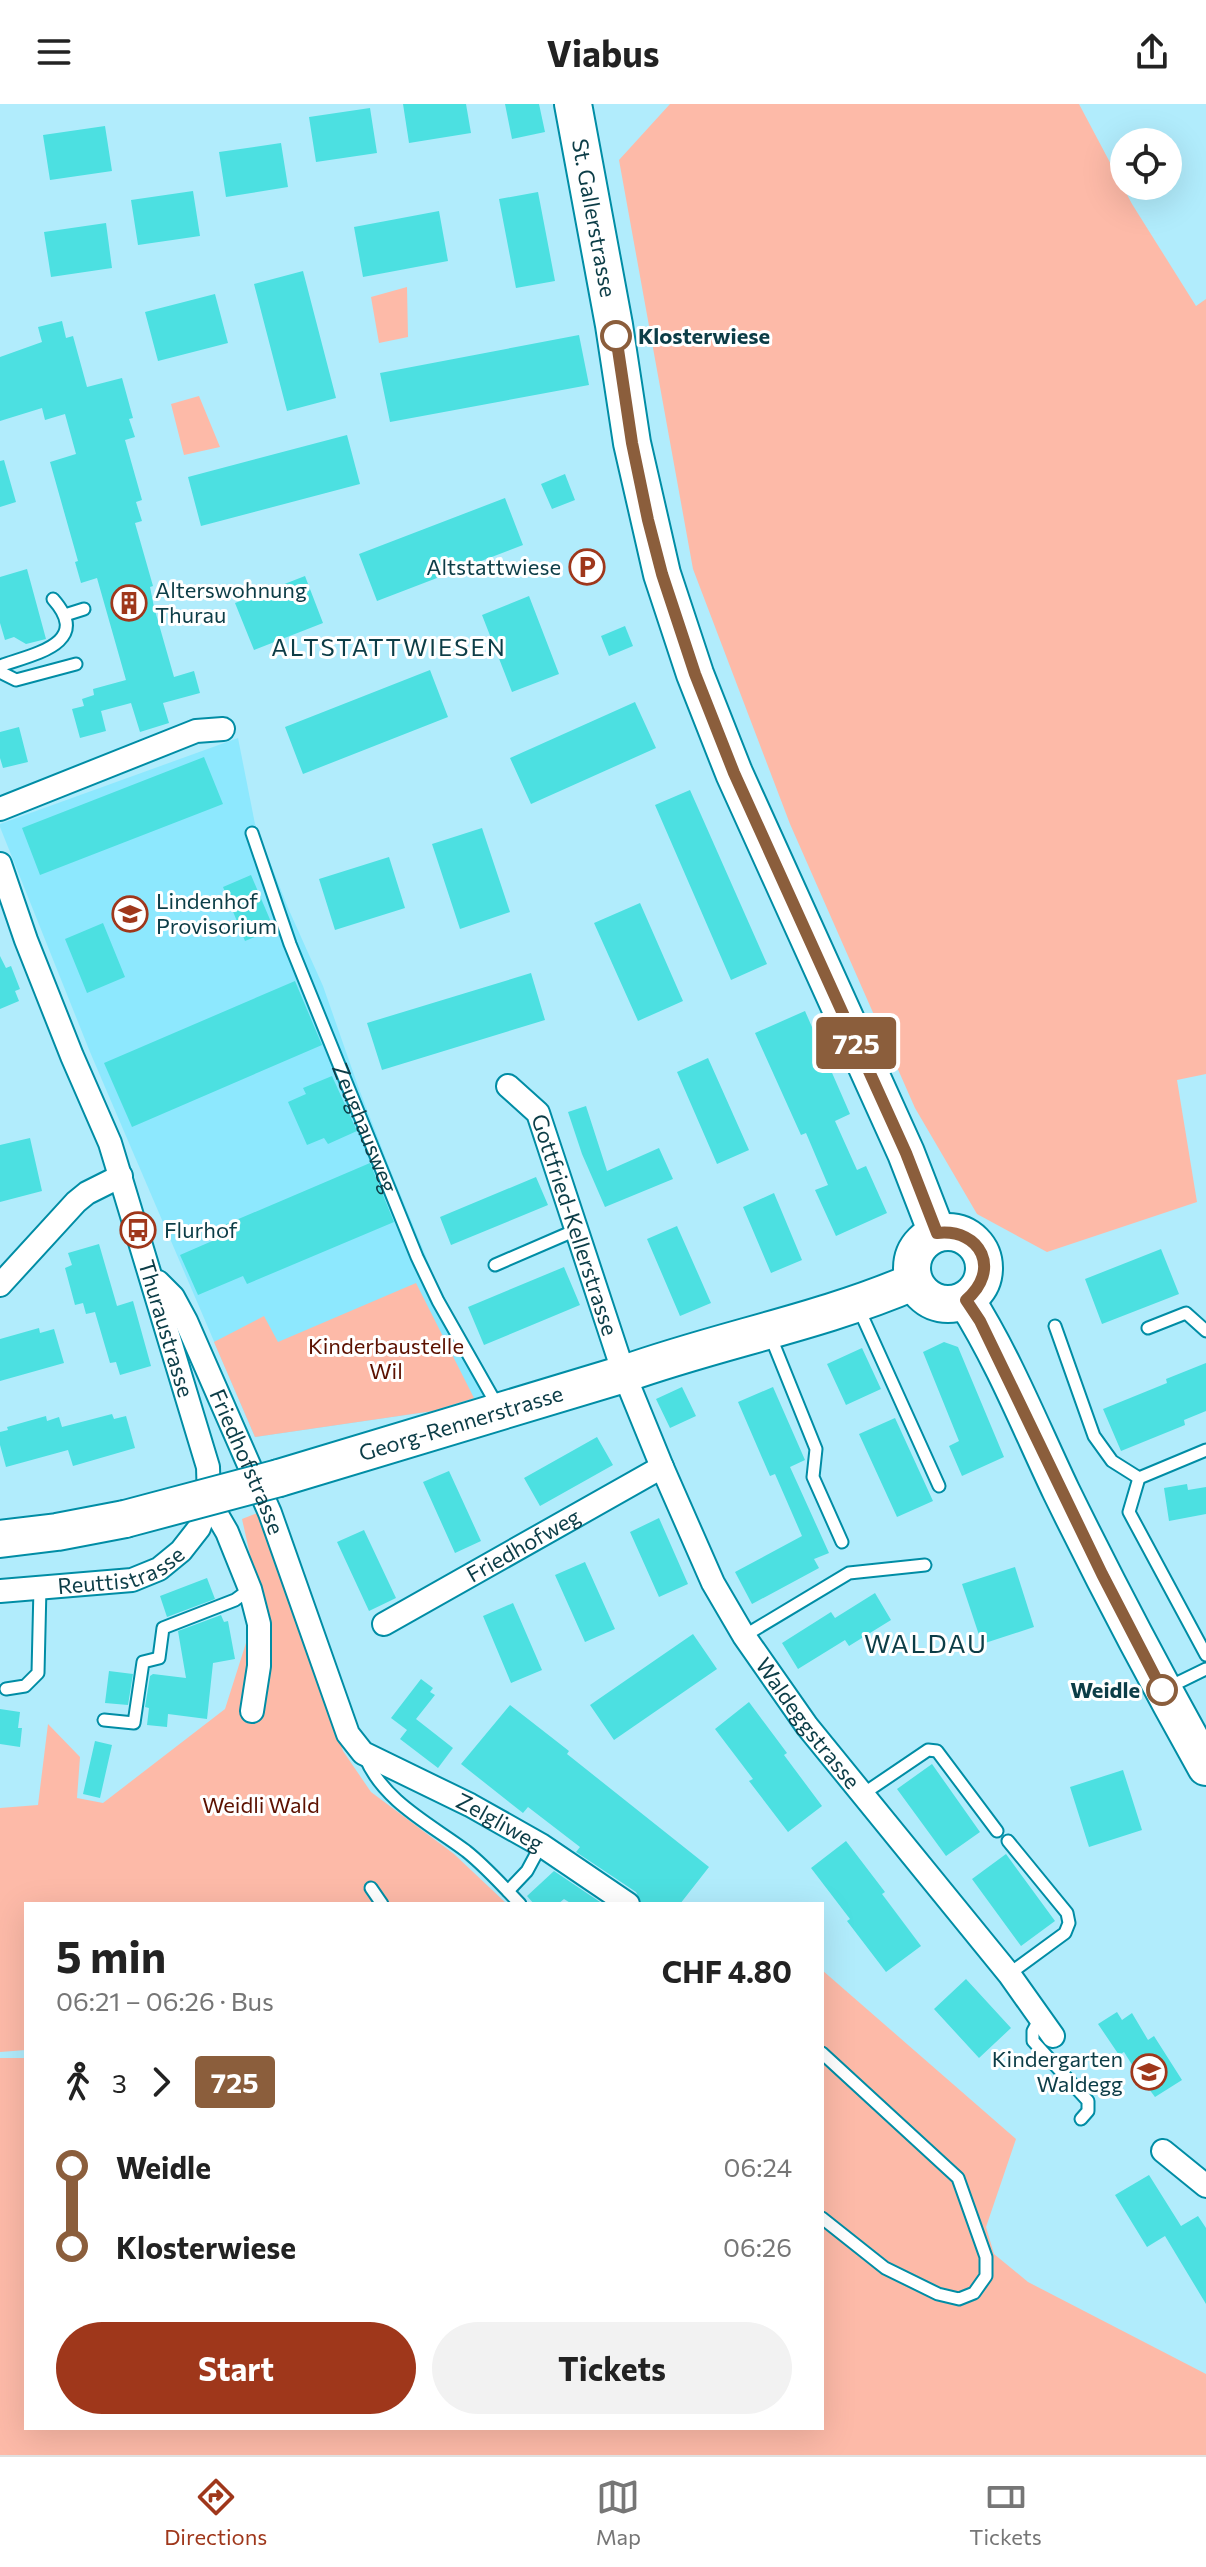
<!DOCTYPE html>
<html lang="en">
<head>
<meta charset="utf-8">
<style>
	body { margin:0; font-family:Commissioner,sans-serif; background:#f2f2f2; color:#222; height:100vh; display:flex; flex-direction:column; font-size:30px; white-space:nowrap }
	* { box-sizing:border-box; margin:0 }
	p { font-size:26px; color:#767676 }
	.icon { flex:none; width:44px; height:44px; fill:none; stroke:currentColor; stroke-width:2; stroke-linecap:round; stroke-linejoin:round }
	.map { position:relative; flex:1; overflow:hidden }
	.drawer { position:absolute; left:24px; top:1798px; width:800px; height:528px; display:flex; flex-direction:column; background:#fff; border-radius:0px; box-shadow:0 8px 32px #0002 }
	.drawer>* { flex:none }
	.badge { padding:0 16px; border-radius:6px; font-size:28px; line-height:52px }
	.buttons { position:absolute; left:1110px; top:24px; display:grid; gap:16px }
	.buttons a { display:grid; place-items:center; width:72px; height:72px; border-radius:50%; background:#fff; box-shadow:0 8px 32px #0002; font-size:40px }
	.map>.badge { position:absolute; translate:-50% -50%; box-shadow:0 0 0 4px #fff }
	.legs { display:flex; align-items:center; gap:12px; height:88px; padding:0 32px; font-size:26px }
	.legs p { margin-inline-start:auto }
	.summary { display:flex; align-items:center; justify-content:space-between; height:136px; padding:0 32px }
	h1 { font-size:44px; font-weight:700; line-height:60px }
	.primary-button { display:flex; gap:16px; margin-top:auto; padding:16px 32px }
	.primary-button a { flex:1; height:92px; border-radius:48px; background:#9f371b; color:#fff; font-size:32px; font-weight:700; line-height:92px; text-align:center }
	.primary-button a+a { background:#f2f2f2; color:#222 }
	ul { padding:0 32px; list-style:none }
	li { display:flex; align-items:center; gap:28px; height:80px; font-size:30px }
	li i { display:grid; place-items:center; width:12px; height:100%; margin:0 10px; background:currentColor }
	li i::after { content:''; width:20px; height:20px; margin:-10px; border:6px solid; border-radius:50%; background:#fff }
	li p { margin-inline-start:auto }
	li:first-child i { background:linear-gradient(#0000 50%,currentColor 0) }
	li:last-child i { background:linear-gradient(currentColor 50%,#0000 0) }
	header { display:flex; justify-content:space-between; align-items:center; height:104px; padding:0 32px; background:#fff; font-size:36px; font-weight:700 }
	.tabs { display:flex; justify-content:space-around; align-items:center; height:112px; border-top:2px solid #e0e0e0; background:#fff; font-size:22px; color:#767676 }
	.tabs a { display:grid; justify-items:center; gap:4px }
	.tabs .on { color:#9f371b }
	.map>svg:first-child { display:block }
</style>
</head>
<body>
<header><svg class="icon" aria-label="menu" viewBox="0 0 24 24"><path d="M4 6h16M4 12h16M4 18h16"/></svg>Viabus<svg class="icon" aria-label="share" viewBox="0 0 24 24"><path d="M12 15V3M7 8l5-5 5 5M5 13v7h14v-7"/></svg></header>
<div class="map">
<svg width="1206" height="2351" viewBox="0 0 1206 2351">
	<rect width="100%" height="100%" fill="#b1ecfc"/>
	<path fill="#8de8fe" d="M238 634 255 720 288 804 323 882 359 985 390 1065 436 1177 465 1235 498 1287 433 1307 255 1333 90 948 0 723V720Z"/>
	<path fill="#fdbaa8" d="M670 0H1079L1132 100 1196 202 1206 195V970L1177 976 1197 1098 1047 1148 977 1110 915 1004 790 720 693 465 619 56Z
		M407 183 408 233 379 239 371 193Z
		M199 292 220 343 184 351 171 300Z
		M416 1179 474 1294 433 1307 255 1333 214 1238 264 1212 278 1238Z
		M265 1406 343 1647 371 1688 454 1750 507 1800H26V1946L0 1948V1704L38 1701 48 1620 80 1653 77 1694 103 1699 225 1605 260 1495 242 1415Z
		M822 1866 1016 2035 986 2123 994 2150 1028 2178 1206 2270V2351H0V1954H26V2324H822Z"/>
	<path fill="#4ce0e1" d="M403 0H466L471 29 409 39Z
		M505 0H539L545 28 512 35Z
		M370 4 377 49 316 58 309 13Z
		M105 22 112 67 50 76 43 31Z
		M281 39 288 83 226 93 219 48Z
		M193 87 200 132 138 141 131 96Z
		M538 88 555 177 516 184 499 95Z
		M439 107 448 157 363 173 354 123Z
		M106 119 112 164 51 173 44 128Z
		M303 167 336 294 287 307 254 180Z
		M215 190 228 239 158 257 145 208Z
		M62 217 66 234 73 232 87 283 122 274 133 314 129 315 135 333 125 336 142 396 136 398 142 417 135 419 153 482 150 483 154 503 174 573 194 567 200 589 163 599 169 619 140 628 131 599 101 607 106 627 80 634 72 605 84 602 82 595 94 591 93 585 126 576 97 474 81 479 75 458 78 457 50 358 76 350 65 310 45 316 42 304 0 317V253L42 238 38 223Z
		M579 231 589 281 390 318 380 269Z
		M347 331 360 380 201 422 188 373Z
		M4 356 16 398 0 403V357Z
		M565 370 575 396 552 405 541 380Z
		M505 394 523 441 377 497 359 450Z
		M27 465 46 535 26 540 14 533 5 536 0 519V473Z
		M305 472 323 519 254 546 235 499Z
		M529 492 559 570 512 588 482 511Z
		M625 522 633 542 609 552 601 532Z
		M430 566 448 613 303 670 285 623Z
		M635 598 656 644 531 700 510 654Z
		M19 623 28 658 3 664 0 654V628Z
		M204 653 223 700 40 771 22 724Z
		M690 686 767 860 731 876 655 701Z
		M482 724 510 808 460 825 432 740Z
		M389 753 405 804 335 826 319 775Z
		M251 771 274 825 245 837 223 783Z
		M640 799 683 897 638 917 594 819Z
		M103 819 125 873 87 889 65 835Z
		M0 852 6 864 11 862 20 885 15 887 19 897 0 905Z
		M531 869 545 916 382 966 367 919Z
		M295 877 322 941 132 1023 104 959Z
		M805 907 850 1010 835 1017 857 1066 866 1062 887 1109 836 1132 815 1086 828 1081 806 1029 801 1031 755 929Z
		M708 954 749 1046 717 1060 677 968Z
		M332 972 357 1027 328 1040 324 1034 307 1041 288 998 306 990 303 984Z
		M586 1002 607 1067 659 1044 673 1075 605 1103 582 1050 568 1008Z
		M30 1034 42 1087 0 1098V1041Z
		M370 1059 394 1118 247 1180 243 1172 198 1191 180 1151 226 1131 222 1122Z
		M536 1073 548 1101 451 1141 440 1113Z
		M774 1089 802 1156 771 1169 743 1103Z
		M677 1122 711 1199 680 1212 647 1135Z
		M99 1140 117 1202 133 1197 151 1262 120 1271 116 1258 110 1259 95 1208 86 1210 83 1199 75 1201 65 1164 72 1161 68 1149Z
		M1161 1145 1179 1190 1102 1220 1085 1175Z
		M564 1163 580 1201 484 1241 468 1203Z
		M39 1224 40 1229 54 1225 64 1259 0 1277V1235Z
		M944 1238 958 1243 1004 1353 962 1372 949 1342 959 1337 923 1248Z
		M862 1244 881 1285 846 1301 827 1260Z
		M1206 1259V1307L1184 1316 1185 1321 1121 1347 1103 1305 1167 1279 1166 1275Z
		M682 1283 696 1312 670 1324 656 1295Z
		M773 1283 805 1356 790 1363 829 1449 814 1455 819 1464 752 1500 735 1468 802 1432 775 1370 770 1372 738 1298Z
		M112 1310 114 1315 126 1312 135 1344 73 1362 68 1346 6 1363 0 1341V1328L8 1326 7 1323 46 1312 47 1317 59 1313 62 1323Z
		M895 1314 933 1397 897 1413 859 1330Z
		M597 1333 613 1361 540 1402 524 1374Z
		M449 1367 481 1437 455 1449 423 1378Z
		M1187 1380 1188 1386 1206 1383V1410L1169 1417 1164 1384Z
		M659 1414 688 1480 659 1493 630 1428Z
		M364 1426 396 1494 369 1507 337 1438Z
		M585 1458 615 1525 585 1538 555 1471Z
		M1015 1463 1034 1523 982 1540 962 1480Z
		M207 1474 215 1495 167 1513 160 1492Z
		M875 1489 891 1516 849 1542 845 1536 798 1565 782 1539 831 1508 835 1514Z
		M513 1499 542 1566 511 1579 483 1512Z
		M221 1511 224 1518 228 1517 235 1555 213 1559 207 1615 168 1610 167 1623 147 1621 149 1604 145 1603 150 1572 153 1570 186 1574 178 1527Z
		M693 1530 717 1565 614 1636 590 1601Z
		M109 1567 133 1570 128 1601 105 1599Z
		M421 1575 433 1584 430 1588 435 1591 416 1615 453 1644 438 1664 400 1635 407 1626 391 1614Z
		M749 1598 787 1649 784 1651 822 1702 788 1728 749 1677 753 1675 715 1625Z
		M510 1601 569 1647 567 1650 709 1763 680 1800H642L636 1788 576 1748 580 1743 528 1703 523 1709 461 1660Z
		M0 1605 20 1608 18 1624H22L20 1643 0 1640Z
		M95 1637 112 1641 100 1694 83 1690Z
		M932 1660 980 1728 946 1752 897 1685Z
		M1123 1666 1142 1726 1089 1743 1070 1683Z
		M846 1737 885 1788 882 1790 921 1842 886 1868 847 1817 850 1815 811 1764Z
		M1006 1750 1055 1817 1021 1842 972 1775Z
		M554 1767 603 1800H572L564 1795 558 1800H534L527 1792Z
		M966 1875 1011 1924 979 1954 934 1905Z
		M1117 1908 1122 1916 1132 1909 1148 1936 1154 1932 1182 1976 1155 1993 1149 1985 1148 1986 1124 1948 1119 1951 1098 1920Z
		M1149 2071 1181 2122 1198 2112 1206 2124V2200L1165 2132 1147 2143 1115 2091Z"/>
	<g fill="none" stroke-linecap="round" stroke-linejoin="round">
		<defs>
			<g id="lane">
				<path d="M65 511 84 505"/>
				<path d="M0 562C33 550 93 540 53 495"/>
				<path d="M0 568 16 576 76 560"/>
				<path id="s1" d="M252 729 290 840 417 1153 438 1197 493 1294 497 1304"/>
				<path d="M495 1161 576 1126"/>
				<path d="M858 1203 939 1382"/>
				<path d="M1055 1222 1094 1332 1112 1357 1139 1374"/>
				<path d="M1148 1224 1186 1209 1206 1227"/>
				<path d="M770 1231 816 1345 813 1373 842 1438"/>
				<path d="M1206 1346 1139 1374 1129 1408 1206 1551"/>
				<path d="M744 1532 849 1469 925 1461"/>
				<path d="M1167 1584 1206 1565"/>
				<path d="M6 1585 25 1582 38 1569 40 1483"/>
				<path d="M104 1616 134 1619 143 1558 159 1554 163 1524 235 1496 250 1485"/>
				<path d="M365 1653C383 1697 430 1720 466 1747 485 1762 503 1782 520 1800"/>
				<path d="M863 1690 928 1646 937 1647 997 1727"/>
				<path d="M1008 1737 1067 1809 1069 1819 1065 1829 1009 1870"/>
				<path d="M371 1784 382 1800"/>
				<path d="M508 1787 527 1767 541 1741"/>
				<path d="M1040 1914 1033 1927V1937L1088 1997V2007L1081 2015"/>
				<path d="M822 1949 958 2074 986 2153V2172L974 2189 959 2195 938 2190 885 2164 822 2114"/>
			</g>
			<g id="street">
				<path d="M0 705 196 627 223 625"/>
				<path id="s2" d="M0 760 26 836 72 952 110 1039 208 1363 209 1397 227 1428 250 1485 259 1520V1562L252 1607"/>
				<path id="s3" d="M508 982 538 1009 624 1270 662 1363 713 1479 744 1532 807 1622 1009 1870 1053 1932"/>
				<path id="s4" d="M158 1178 173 1193 186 1217 270 1409 348 1630 363 1649 470 1701 541 1741 628 1800"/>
				<path d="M0 1181 76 1098 87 1089 121 1072"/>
				<path id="s5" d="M0 1487 132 1476 159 1465 181 1447 199 1424 209 1397"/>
				<path id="s6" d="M384 1520 662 1363"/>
				<path d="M1163 2047 1206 2082"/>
			</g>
			<g id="primary">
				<path id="s7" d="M573 0 614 221 632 339 662 470 695 570 734 669 906 1049 937 1129"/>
				<circle cx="948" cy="1164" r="36"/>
				<path d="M966 1196C1004 1256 1031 1324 1061 1387 1107 1481 1155 1572 1206 1663"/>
				<path id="s8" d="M279 1374 624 1270C719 1236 820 1218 913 1178"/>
				<path d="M0 1435 57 1428 125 1415"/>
			</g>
		</defs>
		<use href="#lane" stroke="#008da5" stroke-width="15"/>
		<use href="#street" stroke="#008da5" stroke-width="26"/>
		<use href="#primary" stroke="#008da5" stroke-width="40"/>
		<use href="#lane" stroke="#fff" stroke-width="11"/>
		<use href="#street" stroke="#fff" stroke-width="22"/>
		<use href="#primary" stroke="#fff" stroke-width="36"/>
		<defs>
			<path id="primary-bridge" d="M125 1415 279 1374"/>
		</defs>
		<use href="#primary-bridge" stroke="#008da5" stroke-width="40" stroke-linecap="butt"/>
		<use href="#primary-bridge" stroke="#fff" stroke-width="36"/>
	</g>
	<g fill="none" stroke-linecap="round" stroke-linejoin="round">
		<defs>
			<path id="line-1" d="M616 232 632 339 648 416 662 470 695 570 734 669 906 1049 937 1129C982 1124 1001 1167 966 1196L980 1217 1102 1470 1162 1586"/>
		</defs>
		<use href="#line-1" stroke="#fff" stroke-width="18"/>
		<use href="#line-1" stroke="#8b5e3c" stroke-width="12"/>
	</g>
	<defs>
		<symbol id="parking-ring" viewBox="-11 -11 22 22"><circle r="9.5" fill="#fff" stroke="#9f371b" stroke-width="1.5"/><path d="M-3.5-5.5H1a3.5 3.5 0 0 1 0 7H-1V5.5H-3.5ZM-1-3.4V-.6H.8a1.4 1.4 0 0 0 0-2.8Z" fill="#9f371b"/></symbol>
		<symbol id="building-ring" viewBox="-11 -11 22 22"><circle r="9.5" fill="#fff" stroke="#9f371b" stroke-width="1.5"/><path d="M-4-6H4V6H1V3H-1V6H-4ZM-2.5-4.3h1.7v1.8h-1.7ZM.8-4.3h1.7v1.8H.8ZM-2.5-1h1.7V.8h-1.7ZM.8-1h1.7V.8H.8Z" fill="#9f371b"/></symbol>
		<symbol id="school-ring" viewBox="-11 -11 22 22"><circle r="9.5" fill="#fff" stroke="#9f371b" stroke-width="1.5"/><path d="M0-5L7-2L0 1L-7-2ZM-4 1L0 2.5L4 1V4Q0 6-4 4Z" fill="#9f371b"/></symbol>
		<symbol id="bus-ring" viewBox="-11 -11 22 22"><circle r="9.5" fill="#fff" stroke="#9f371b" stroke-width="1.5"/><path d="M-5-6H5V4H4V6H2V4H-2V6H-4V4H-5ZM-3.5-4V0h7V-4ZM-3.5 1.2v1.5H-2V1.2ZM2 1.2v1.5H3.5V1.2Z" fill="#9f371b"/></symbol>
	</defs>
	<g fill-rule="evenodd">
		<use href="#parking-ring" x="567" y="443" width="40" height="40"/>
		<use href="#building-ring" x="109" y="479" width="40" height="40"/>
		<use href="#school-ring" x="110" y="790" width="40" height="40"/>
		<use href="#bus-ring" x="118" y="1106" width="40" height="40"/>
		<use href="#school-ring" x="1129" y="1948" width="40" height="40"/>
	</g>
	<g fill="#fff" stroke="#8b5e3c" stroke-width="4">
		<circle cx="616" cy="232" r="14"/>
		<circle cx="1162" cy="1586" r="14"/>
	</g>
	<g text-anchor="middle" stroke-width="6" stroke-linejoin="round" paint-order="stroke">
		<g font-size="22" fill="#0c3d47" stroke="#fff">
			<text dy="8" stroke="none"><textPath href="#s7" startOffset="116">St. Gallerstrasse</textPath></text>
			<text dy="8" stroke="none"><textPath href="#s1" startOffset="316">Zeughausweg</textPath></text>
			<text dy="8" stroke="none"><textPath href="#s3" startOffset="158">Gottfried-Kellerstrasse</textPath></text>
			<text dy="8" stroke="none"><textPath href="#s2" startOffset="494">Thuraustrasse</textPath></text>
			<text dy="8" stroke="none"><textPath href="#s8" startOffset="190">Georg-Rennerstrasse</textPath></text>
			<text dy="8" stroke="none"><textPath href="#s4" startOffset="202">Friedhofstrasse</textPath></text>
			<text dy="8" stroke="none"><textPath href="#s6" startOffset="160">Friedhofweg</textPath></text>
			<text dy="8" stroke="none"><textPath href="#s5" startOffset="124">Reuttistrasse</textPath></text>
			<text dy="8" stroke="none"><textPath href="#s3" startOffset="712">Waldeggstrasse</textPath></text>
			<text dy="8" stroke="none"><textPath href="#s4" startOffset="670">Zelgliweg</textPath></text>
		</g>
		<g font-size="22" font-weight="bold" fill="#0c3d47" stroke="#fff" text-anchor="start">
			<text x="638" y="240">Klosterwiese</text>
			<text x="1140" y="1594" text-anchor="end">Weidle</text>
		</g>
		<g font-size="22" fill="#0c3d47" stroke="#fff" text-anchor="start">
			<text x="561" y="471" text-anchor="end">Altstattwiese</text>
			<text x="155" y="494">Alterswohnung<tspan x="155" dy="25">Thurau</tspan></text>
			<text x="156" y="805">Lindenhof<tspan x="156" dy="25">Provisorium</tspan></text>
			<text x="164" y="1134">Flurhof</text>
			<text x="1123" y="1963" text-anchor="end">Kindergarten<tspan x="1123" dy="25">Waldegg</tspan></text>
		</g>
		<g font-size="22" fill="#5c1100" stroke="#fff">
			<text x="386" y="1250">Kinderbaustelle<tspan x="386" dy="25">Wil</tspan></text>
			<text x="261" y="1709">Weidli Wald</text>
		</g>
		<g font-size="24" letter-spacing="2" fill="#0c3d47" stroke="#fff">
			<text x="389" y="552">ALTSTATTWIESEN</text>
		</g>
		<g font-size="26" letter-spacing="2" fill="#0c3d47" stroke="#fff">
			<text x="926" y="1549">WALDAU</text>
		</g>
	</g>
</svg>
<div class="buttons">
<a><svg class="icon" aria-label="locate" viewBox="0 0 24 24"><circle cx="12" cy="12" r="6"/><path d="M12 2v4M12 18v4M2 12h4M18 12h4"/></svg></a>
</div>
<b class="badge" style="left:856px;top:939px;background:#8b5e3c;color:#fff">725</b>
<section class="drawer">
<div class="summary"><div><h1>5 min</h1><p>06:21 – 06:26 · Bus</p></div><b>CHF 4.80</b></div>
<div class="legs"><svg class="icon" aria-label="walk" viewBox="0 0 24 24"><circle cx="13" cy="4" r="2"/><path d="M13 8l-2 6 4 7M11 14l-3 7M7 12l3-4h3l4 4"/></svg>3<svg class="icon" aria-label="forward" viewBox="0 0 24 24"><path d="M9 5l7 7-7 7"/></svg><b class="badge" style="background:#8b5e3c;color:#fff">725</b></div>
<ul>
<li><i style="color:#8b5e3c"></i><b>Weidle</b><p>06:24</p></li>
<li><i style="color:#8b5e3c"></i><b>Klosterwiese</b><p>06:26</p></li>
</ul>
<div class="primary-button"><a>Start</a><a>Tickets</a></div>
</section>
</div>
<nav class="tabs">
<a class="on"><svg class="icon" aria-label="directions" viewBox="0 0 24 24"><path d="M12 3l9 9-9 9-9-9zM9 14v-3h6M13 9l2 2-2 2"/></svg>Directions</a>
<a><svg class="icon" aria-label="map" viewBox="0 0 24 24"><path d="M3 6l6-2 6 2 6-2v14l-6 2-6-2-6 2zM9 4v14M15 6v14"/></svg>Map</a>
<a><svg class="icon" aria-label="tickets" viewBox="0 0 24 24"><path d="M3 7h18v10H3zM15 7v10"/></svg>Tickets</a>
</nav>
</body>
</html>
